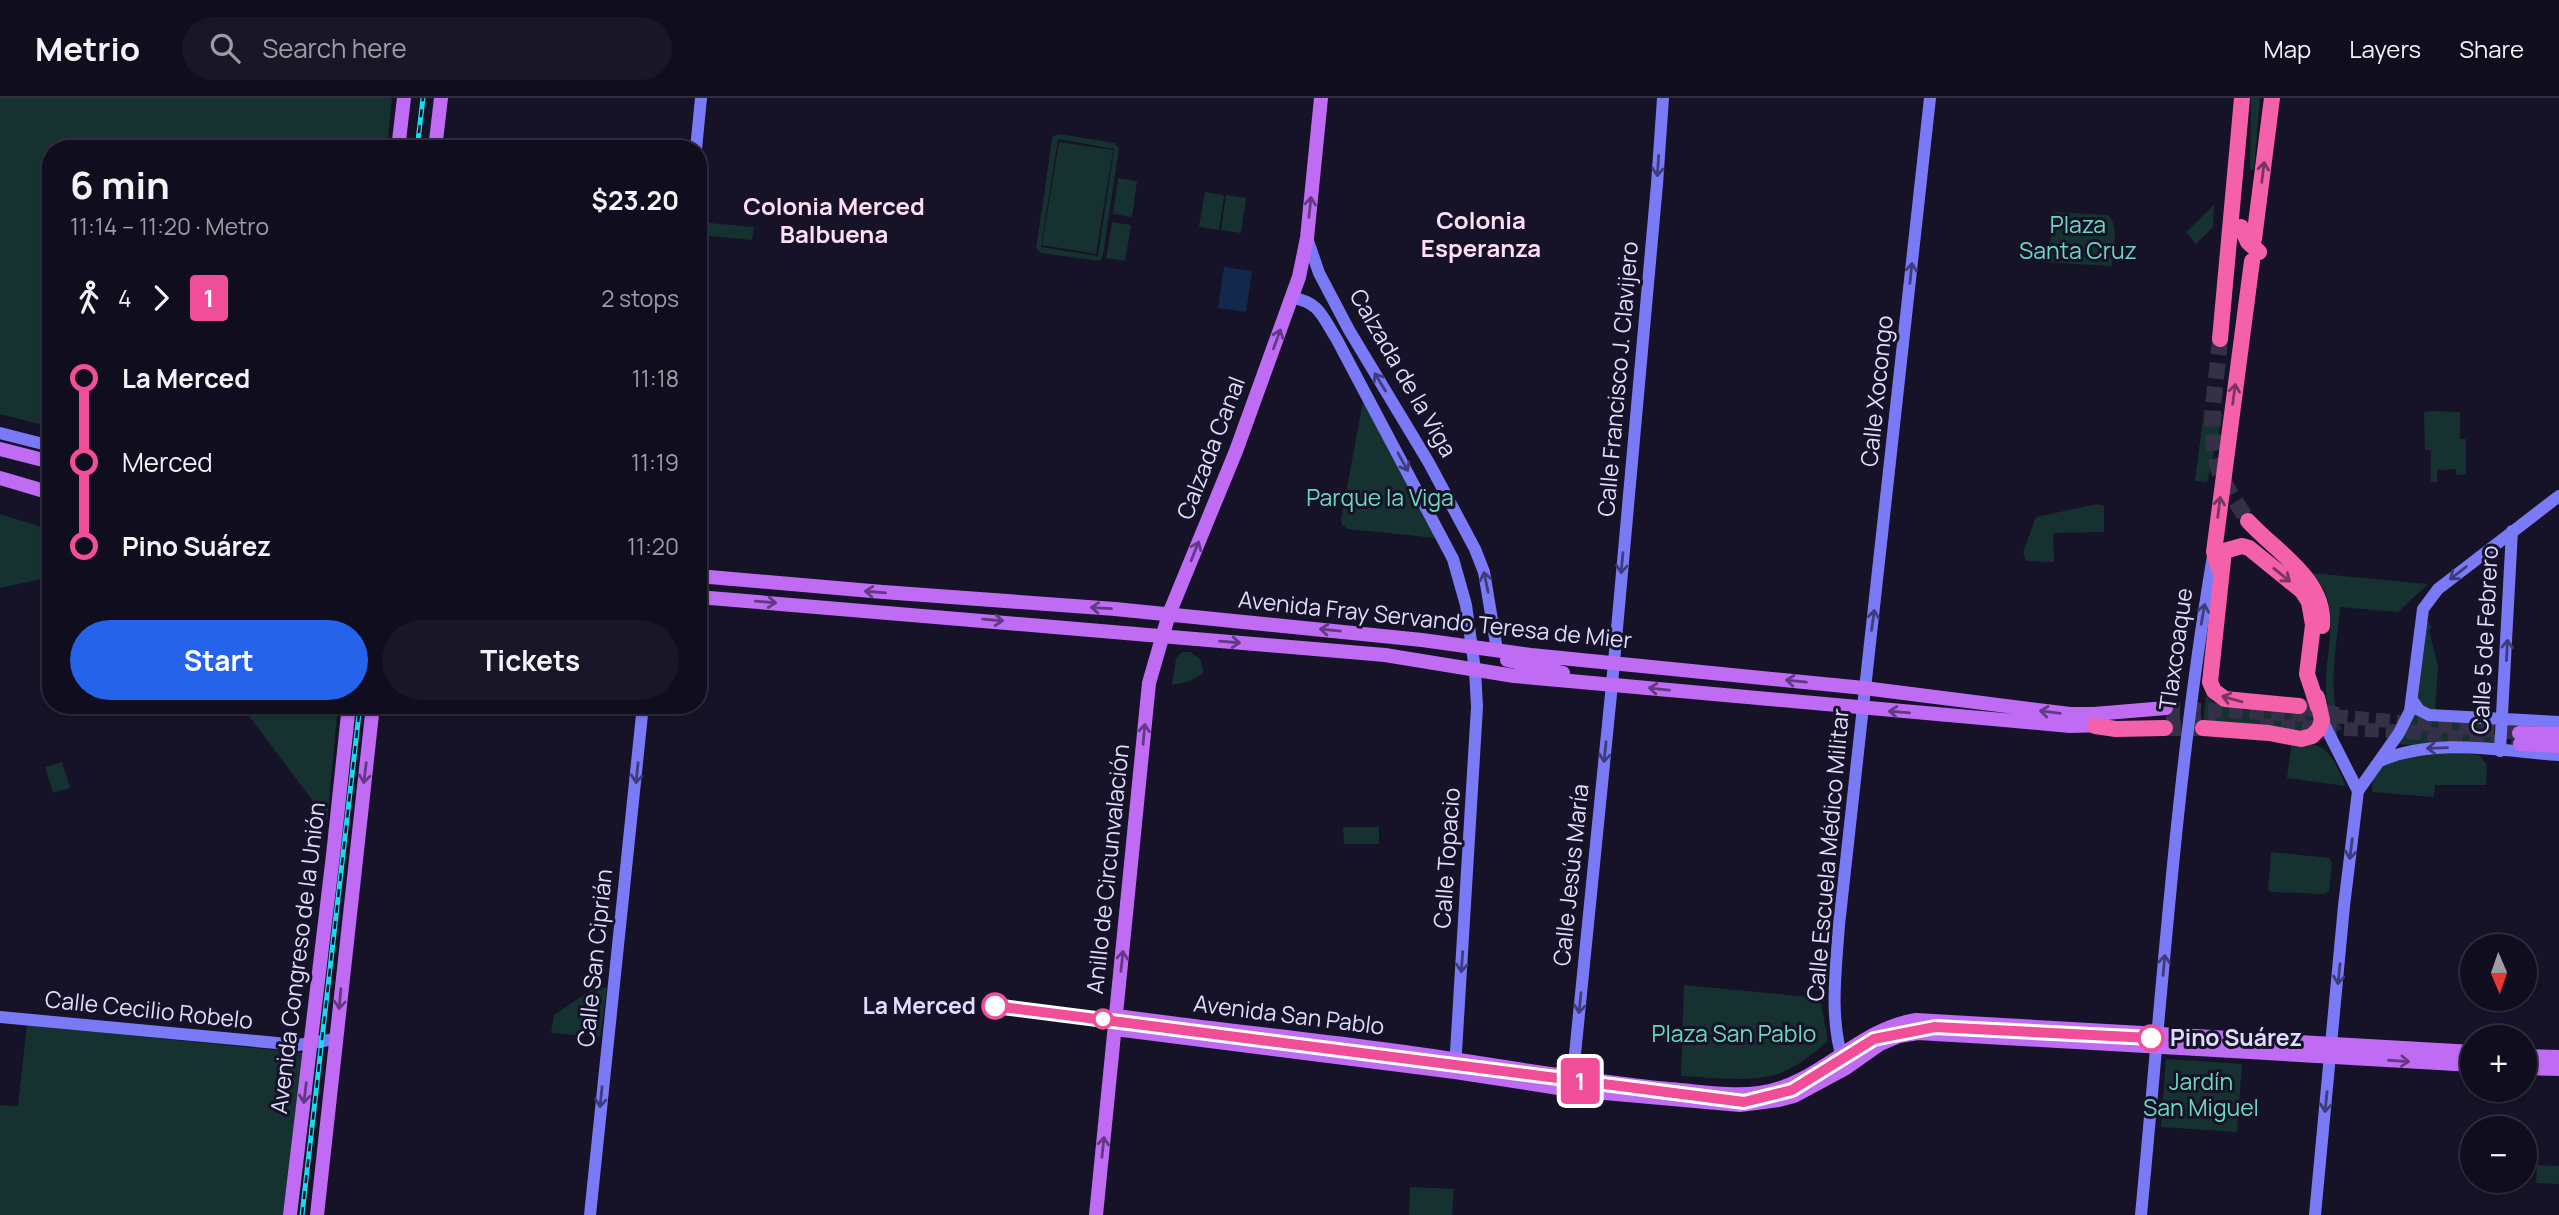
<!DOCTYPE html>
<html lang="en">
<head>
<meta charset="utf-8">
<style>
	body { margin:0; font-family:Manrope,sans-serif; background:#191727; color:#f1f3f6; height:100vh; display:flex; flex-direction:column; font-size:26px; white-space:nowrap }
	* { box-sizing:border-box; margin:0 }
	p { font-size:23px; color:#9c9ca4 }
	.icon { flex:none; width:38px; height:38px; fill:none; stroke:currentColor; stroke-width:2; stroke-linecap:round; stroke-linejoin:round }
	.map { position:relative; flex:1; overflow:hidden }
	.side { position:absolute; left:42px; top:42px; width:665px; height:574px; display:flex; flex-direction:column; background:#100e1e; border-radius:28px; box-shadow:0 2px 5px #0004,0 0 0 2px #302e3c }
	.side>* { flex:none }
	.badge { padding:0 14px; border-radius:5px; font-size:24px; line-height:46px }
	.needle { width:46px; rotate:178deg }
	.tools { position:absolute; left:2460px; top:836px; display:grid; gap:14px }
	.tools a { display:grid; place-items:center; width:77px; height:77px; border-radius:50%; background:#100e1e; box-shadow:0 2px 5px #0004,0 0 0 2px #302e3c; font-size:35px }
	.map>.badge { position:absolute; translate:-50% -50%; box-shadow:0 0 0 4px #fff }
	.legs { display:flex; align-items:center; gap:10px; height:77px; padding:0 28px; font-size:23px }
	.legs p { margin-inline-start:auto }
	.overview { display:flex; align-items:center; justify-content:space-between; height:119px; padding:0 28px }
	h1 { font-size:38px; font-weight:700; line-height:52px }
	.cta { display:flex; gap:14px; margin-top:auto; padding:14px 28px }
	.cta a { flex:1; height:80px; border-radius:42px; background:#2563eb; color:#fff; font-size:28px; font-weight:700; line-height:80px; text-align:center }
	.cta a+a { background:#191727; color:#f1f3f6 }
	ul { padding:0 28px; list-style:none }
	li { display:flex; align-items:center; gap:24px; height:84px; font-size:26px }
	li i { display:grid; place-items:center; width:10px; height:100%; margin:0 9px; background:currentColor }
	li i::after { content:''; width:18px; height:18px; margin:-9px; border:5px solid; border-radius:50%; background:#100e1e }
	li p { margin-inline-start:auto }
	li:first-child i { background:linear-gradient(#0000 50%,currentColor 0) }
	li:last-child i { background:linear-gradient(currentColor 50%,#0000 0) }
	header { display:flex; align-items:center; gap:42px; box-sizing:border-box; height:98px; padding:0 35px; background:#100e1e; border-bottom:2px solid #302e3c }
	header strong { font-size:33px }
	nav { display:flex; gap:38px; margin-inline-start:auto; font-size:24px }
	.search { width:490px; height:63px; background:#191727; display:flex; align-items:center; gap:18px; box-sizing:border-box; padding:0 24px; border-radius:38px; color:#9c9ca4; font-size:26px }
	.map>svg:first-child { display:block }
</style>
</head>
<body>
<header>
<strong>Metrio</strong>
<div class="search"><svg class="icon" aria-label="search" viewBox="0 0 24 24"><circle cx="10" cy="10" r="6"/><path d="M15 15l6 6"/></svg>Search here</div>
<nav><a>Map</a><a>Layers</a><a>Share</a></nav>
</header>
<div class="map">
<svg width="2559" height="1117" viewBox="0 0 2559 1117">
	<rect width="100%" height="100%" fill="#161228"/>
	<path fill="#163230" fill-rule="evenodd" d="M0 0H392L387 51H51V329L0 316Z
		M2251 0H2260L2254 72 2250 71Z
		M1060 36 1114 45 1119 50 1103 157 1100 163 1041 155 1036 151 1052 42 1053 38ZM1058 41 1114 51 1098 158 1041 149Z
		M1059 44 1113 52 1096 156 1042 147Z
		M1118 80 1137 83 1132 119 1113 116Z
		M1205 94 1224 97 1219 132 1199 129Z
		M1226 97 1246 100 1241 135 1221 132Z
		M2214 107 2213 129 2196 146 2186 134Z
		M2054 114 2108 117C2120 127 2113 154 2112 168L2043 164C2044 154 2049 149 2051 139 2054 130 2048 123 2054 114Z
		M699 124 754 129 752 142 698 137Z
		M1112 124 1131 127 1125 163 1106 160Z
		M1367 303 1436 440 1348 431 1342 427 1341 421 1363 304Z
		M2204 312 2223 316 2207 384 2195 383Z
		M2433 313 2460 314V341H2466V376L2456 377V371L2437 372V384H2431V352H2425L2424 314Z
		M2097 406 2104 408V434L2053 435 2054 464 2026 463 2023 454 2036 419Z
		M0 416 51 432V479L0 490Z
		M2311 475 2428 486 2398 514 2340 509C2337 549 2326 594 2342 632L2338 633C2333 621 2327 609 2326 596 2323 555 2346 507 2311 475Z
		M2424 519 2432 529 2429 532 2438 568 2435 614 2428 613 2416 600Z
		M1182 554H1190L1200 561 1204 575 1190 583 1172 587 1176 561Z
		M2206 597 2213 604 2225 607 2309 614 2313 623 2310 632 2303 637 2203 626Z
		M241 607H338L327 723V722Z
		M2413 615 2487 624 2494 629 2492 646 2487 650 2394 646Z
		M2292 643C2330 646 2330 655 2346 688L2287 680Z
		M2446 654 2479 657 2487 667 2486 687H2435L2434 699 2372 694 2373 677C2390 658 2422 657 2446 654Z
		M62 664 70 690 53 695 45 669Z
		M1343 729H1379V746H1344Z
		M2271 754 2329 760 2332 765 2329 793 2325 796 2271 794 2268 791Z
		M1684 887 1820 900 1828 943C1813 956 1797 969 1778 976 1748 985 1712 979 1681 978Z
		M594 890H607L600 939 551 935 554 917Z
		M27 927 303 955 288 1117H0V1007L18 1008Z
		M2166 961 2242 966 2237 1034 2161 1029Z
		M2537 1067 2559 1068V1086L2536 1085Z
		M1410 1089 1454 1091 1452 1117H1409Z"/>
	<path fill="#13294c" d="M1224 169 1252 173 1246 214 1218 210Z"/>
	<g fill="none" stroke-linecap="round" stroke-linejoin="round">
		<path stroke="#343048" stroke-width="14" stroke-dasharray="14 7" stroke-linecap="butt" d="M2166 610 2346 619 2519 635
			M2166 623 2215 625
			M2260 627 2410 634 2520 646"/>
		<path stroke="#343048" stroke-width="16" stroke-dasharray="16 8" stroke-linecap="butt" d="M2220 241C2217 283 2205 335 2220 376 2227 392 2239 408 2248 423
			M2299 608 2346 619
			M2165 630H2203"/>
		<path stroke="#7b7af6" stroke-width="12" d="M696 51 701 0
			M1307 140 1319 175 1349 232 1429 365 1475 451 1484 474 1497 552
			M1293 200C1319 204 1322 218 1336 240L1453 461 1466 507 1475 572 1477 609 1455 970
			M0 335 51 348
			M2412 602 2419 612 2429 617 2559 624
			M2322 622 2358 693
			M2500 653 2512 433
			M2380 663C2435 639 2500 653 2559 657
			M0 919 298 947 335 941
			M1843 963C1829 919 1836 872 1839 827L1930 0
			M1572 986 1612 586 1657 86 1663 0
			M590 1117 643 607
			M2141 1117C2162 897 2176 676 2213 458
			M2315 1117 2344 808 2358 693 2399 635 2410 613 2423 511 2438 491 2559 398"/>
		<path stroke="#bf6bf4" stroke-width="14" d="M398 51 404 0
			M435 51 441 0
			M0 351 51 364
			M0 380 51 395
			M698 478 883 494 1115 511 1422 542 1531 557 1864 590 2070 616H2094L2166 610
			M698 499 1385 557 1514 578 2070 628 2105 627
			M1507 562 1563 575
			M2519 635 2559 636
			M2520 646 2559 648
			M1117 918C1231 934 1346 944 1459 962 1529 973 1599 984 1669 991 1699 993 1730 999 1759 995 1819 987 1857 931 1916 922L2473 954
			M1115 931 1455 974 1571 992 1740 1007 1779 1002 1794 998 1846 970 1880 946 1899 938 1918 935 2473 967
			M2525 958 2559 959
			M2525 970 2559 971
			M290 1117 333 757 349 607
			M317 1117 373 607
			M1096 1117 1149 585 1169 516 1236 353 1299 179 1307 140 1321 0"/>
		<path stroke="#f460a9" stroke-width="16" d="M2254 141 2272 0
			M2220 241 2242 0
			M2248 423C2276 454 2326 481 2322 528
			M2218 469 2214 454 2252 163
			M2299 608 2225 601 2214 593 2210 584 2224 453 2242 448 2249 450 2302 493 2309 504 2313 527 2307 576 2318 609
			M2095 628 2116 631 2165 630
			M2203 630 2269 635 2301 641 2312 638 2319 631 2322 622 2317 599"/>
		<defs>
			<path id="rail" d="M417 51 423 0
				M302 1117 360 607"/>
		</defs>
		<use href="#rail" stroke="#16dcee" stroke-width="5"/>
		<use href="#rail" stroke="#161228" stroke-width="2.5" stroke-dasharray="8" stroke-linecap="butt"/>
		<path stroke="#f460a9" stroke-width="16" d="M2241 129 2248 144 2259 154"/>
	</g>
	<defs><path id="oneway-shaft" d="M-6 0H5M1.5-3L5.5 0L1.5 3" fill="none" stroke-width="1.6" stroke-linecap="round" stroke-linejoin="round" transform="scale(1.75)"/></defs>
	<g stroke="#3e3c7a">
		<use href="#oneway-shaft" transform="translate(1658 68) rotate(94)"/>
		<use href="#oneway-shaft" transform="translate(1911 175) rotate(-84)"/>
		<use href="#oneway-shaft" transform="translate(1380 284) rotate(-121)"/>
		<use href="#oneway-shaft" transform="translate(1403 364) rotate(61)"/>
		<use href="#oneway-shaft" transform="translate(1622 465) rotate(95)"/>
		<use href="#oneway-shaft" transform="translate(2458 475) rotate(142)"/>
		<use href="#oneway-shaft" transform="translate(1486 484) rotate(-102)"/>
		<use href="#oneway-shaft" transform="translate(2203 516) rotate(-80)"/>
		<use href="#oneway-shaft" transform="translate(1873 522) rotate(-82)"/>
		<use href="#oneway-shaft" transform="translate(2507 552) rotate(-87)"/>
		<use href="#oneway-shaft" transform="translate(2437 650) rotate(178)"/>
		<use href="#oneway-shaft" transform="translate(1605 654) rotate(96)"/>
		<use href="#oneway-shaft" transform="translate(637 675) rotate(96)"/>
		<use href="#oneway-shaft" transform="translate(2351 751) rotate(97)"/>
		<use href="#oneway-shaft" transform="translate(1462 864) rotate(94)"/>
		<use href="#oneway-shaft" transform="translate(2164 867) rotate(-85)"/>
		<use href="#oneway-shaft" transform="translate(2339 876) rotate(96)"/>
		<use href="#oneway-shaft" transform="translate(1580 905) rotate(96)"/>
		<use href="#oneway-shaft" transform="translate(601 999) rotate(96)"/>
		<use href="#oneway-shaft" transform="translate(2326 1004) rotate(96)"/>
	</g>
	<g stroke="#7a3562">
		<use href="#oneway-shaft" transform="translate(2263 74) rotate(-83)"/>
		<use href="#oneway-shaft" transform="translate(2234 296) rotate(-82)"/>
		<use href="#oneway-shaft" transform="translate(2219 409) rotate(-83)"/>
		<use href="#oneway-shaft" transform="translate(2282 477) rotate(39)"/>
		<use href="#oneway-shaft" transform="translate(2232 601) rotate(-164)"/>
	</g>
	<g stroke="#623a84">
		<use href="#oneway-shaft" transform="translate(1310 109) rotate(-84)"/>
		<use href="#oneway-shaft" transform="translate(1277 241) rotate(-70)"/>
		<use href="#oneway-shaft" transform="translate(1195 453) rotate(-68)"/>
		<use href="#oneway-shaft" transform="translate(875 494) rotate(-175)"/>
		<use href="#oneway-shaft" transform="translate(766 504) rotate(5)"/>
		<use href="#oneway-shaft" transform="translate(1101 510) rotate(-177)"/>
		<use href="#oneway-shaft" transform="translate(993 522) rotate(5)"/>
		<use href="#oneway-shaft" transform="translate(1330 532) rotate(-174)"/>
		<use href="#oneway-shaft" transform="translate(1230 544) rotate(5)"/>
		<use href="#oneway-shaft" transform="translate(1796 583) rotate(-174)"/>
		<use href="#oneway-shaft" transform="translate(1659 591) rotate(-174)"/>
		<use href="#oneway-shaft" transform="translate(1899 614) rotate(-175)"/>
		<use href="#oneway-shaft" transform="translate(2050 614) rotate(-173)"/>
		<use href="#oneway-shaft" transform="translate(1144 636) rotate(-85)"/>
		<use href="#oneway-shaft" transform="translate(365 675) rotate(97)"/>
		<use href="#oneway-shaft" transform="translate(1122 863) rotate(-84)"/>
		<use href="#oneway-shaft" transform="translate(340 901) rotate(95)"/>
		<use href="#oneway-shaft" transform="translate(2399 963) rotate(4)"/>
		<use href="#oneway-shaft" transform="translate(305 995) rotate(97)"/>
		<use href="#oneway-shaft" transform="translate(1103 1049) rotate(-84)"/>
	</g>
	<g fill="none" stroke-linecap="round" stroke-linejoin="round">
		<defs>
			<path id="line-1" d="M995 908 1744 1004 1792 992 1874 941 1935 929 2151 940"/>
		</defs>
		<use href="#line-1" stroke="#fff" stroke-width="16"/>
		<use href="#line-1" stroke="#f04e98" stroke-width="10"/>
	</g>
	<g fill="#fff" stroke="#f04e98" stroke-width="3.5">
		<circle cx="995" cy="908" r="12"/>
		<circle cx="1103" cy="921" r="9"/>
		<circle cx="2151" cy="940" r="12"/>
	</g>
	<g text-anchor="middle" stroke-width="6" stroke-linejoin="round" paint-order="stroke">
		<g font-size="23" fill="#6cd9bc" stroke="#161228">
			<text x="2078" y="135">Plaza<tspan x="2078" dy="26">Santa Cruz</tspan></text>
			<text x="1380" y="408">Parque la Viga</text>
			<text x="1734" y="944">Plaza San Pablo</text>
			<text x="2201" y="992">Jardín<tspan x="2201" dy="26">San Miguel</tspan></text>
		</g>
		<g font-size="23" fill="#dfdcfd" stroke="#161228">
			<text transform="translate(1403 275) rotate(60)" y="8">Calzada de la Viga</text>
			<text transform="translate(1618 281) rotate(-85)" y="8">Calle Francisco J. Clavijero</text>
			<text transform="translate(1877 293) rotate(-84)" y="8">Calle Xocongo</text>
			<text transform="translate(1211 350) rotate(-69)" y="8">Calzada Canal</text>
			<text transform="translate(1435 522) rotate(6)" y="8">Avenida Fray Servando Teresa de Mier</text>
			<text transform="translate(2485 542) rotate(-87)" y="8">Calle 5 de Febrero</text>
			<text transform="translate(2176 551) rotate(-82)" y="8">Tlaxcoaque</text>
			<text transform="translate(1828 757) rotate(-85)" y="8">Calle Escuela Médico Militar</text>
			<text transform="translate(1447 760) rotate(-86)" y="8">Calle Topacio</text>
			<text transform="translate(1108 771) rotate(-84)" y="8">Anillo de Circunvalación</text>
			<text transform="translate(1571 777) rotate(-84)" y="8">Calle Jesús María</text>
			<text transform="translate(298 860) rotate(-83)" y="8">Avenida Congreso de la Unión</text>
			<text transform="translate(595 860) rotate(-84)" y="8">Calle San Ciprián</text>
			<text transform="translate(149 912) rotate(6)" y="8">Calle Cecilio Robelo</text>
			<text transform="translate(1289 917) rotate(7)" y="8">Avenida San Pablo</text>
		</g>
		<g font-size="23" font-weight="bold" fill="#dfdcfd" stroke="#161228" text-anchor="end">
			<text x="976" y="916">La Merced</text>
			<text x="2170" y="948" text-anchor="start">Pino Suárez</text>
		</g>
		<g font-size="24" font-weight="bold" fill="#fddef2" stroke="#161228">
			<text x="834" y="117">Colonia Merced<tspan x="834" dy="28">Balbuena</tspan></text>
			<text x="1481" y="131">Colonia<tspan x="1481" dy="28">Esperanza</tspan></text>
		</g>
	</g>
</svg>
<div class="tools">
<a><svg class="needle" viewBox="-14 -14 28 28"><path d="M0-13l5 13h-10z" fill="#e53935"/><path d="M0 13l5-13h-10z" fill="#9c9ca4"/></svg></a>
<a>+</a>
<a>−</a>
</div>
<b class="badge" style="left:1580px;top:983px;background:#f04e98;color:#fff">1</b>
<section class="side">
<div class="overview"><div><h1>6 min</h1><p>11:14 – 11:20 · Metro</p></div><b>$23.20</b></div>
<div class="legs"><svg class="icon" aria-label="walk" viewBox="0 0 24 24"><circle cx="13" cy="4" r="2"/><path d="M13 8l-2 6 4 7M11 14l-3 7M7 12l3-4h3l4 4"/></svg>4<svg class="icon" aria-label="forward" viewBox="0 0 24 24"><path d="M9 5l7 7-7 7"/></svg><b class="badge" style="background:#f04e98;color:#fff">1</b><p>2 stops</p></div>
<ul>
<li><i style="color:#f04e98"></i><b>La Merced</b><p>11:18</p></li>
<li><i style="color:#f04e98"></i><span>Merced</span><p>11:19</p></li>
<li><i style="color:#f04e98"></i><b>Pino Suárez</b><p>11:20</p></li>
</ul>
<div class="cta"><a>Start</a><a>Tickets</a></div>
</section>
</div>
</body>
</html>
